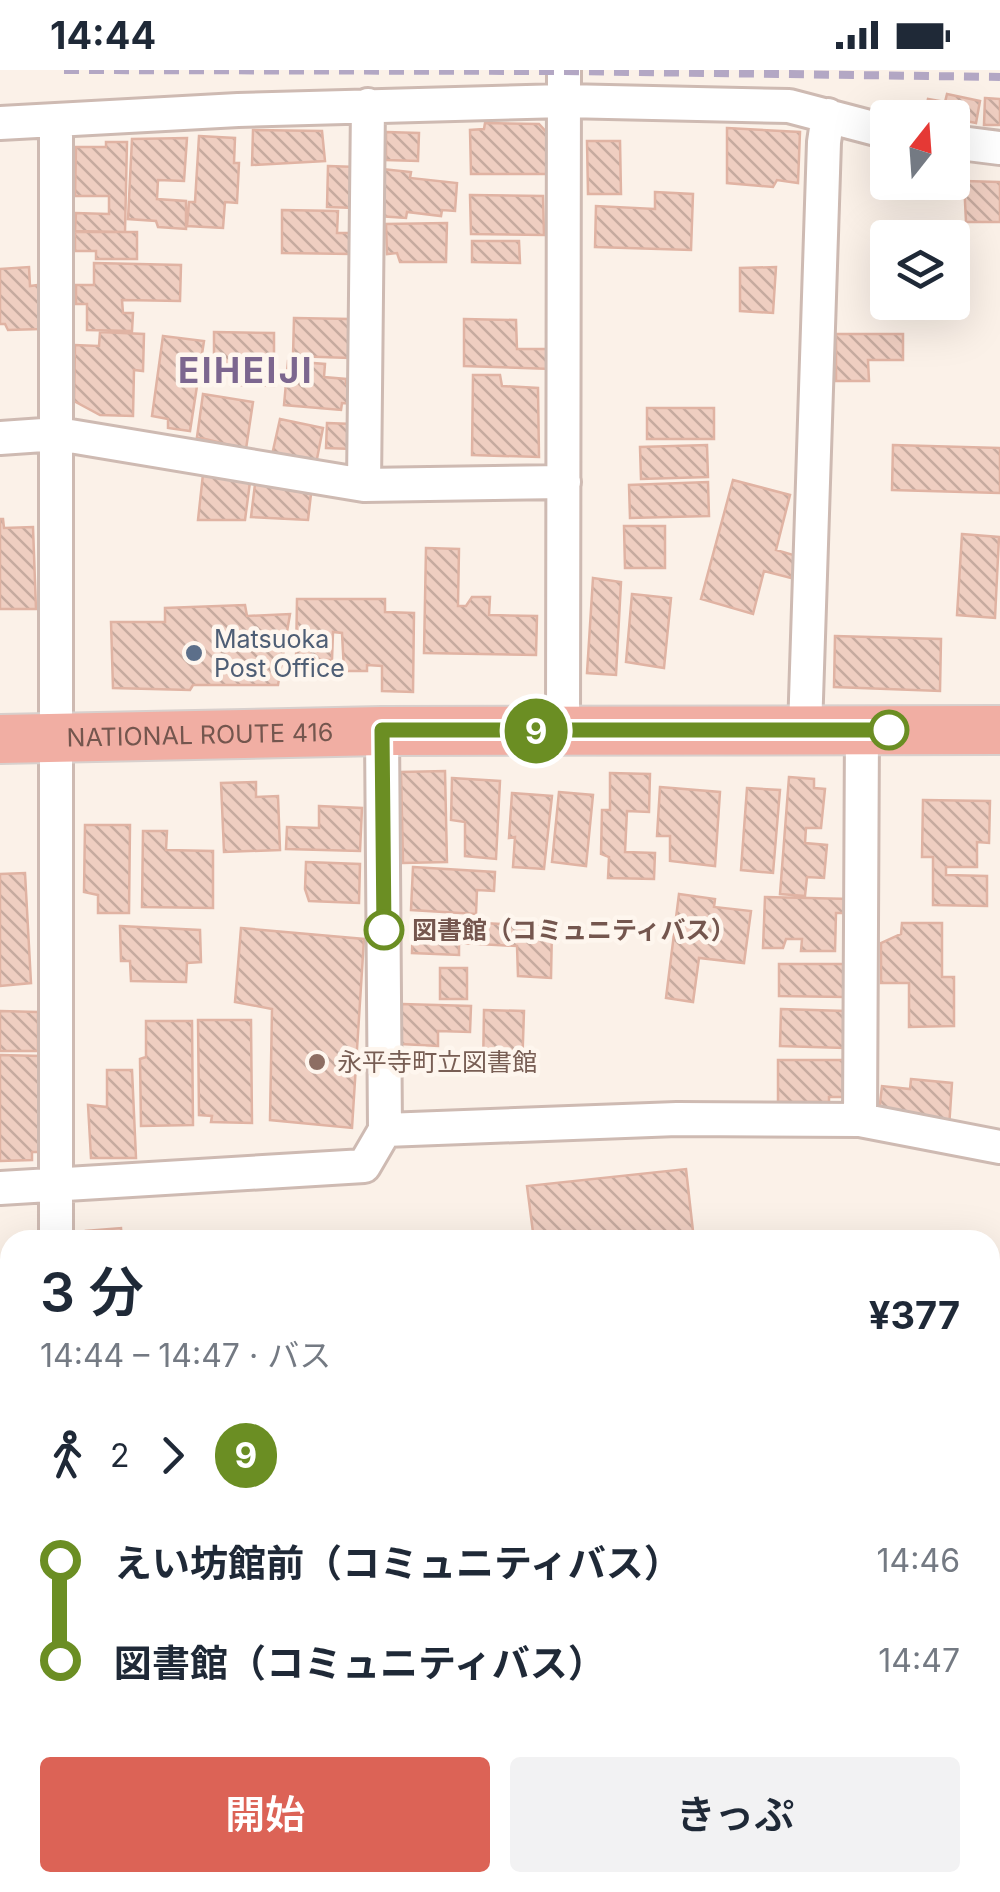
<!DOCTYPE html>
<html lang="ja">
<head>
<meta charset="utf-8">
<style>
	body { margin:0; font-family:Inter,"Noto Sans JP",sans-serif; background:#f2f2f3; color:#1f2937; height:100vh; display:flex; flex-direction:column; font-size:38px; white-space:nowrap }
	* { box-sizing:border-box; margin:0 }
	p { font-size:32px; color:#747a83 }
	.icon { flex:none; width:55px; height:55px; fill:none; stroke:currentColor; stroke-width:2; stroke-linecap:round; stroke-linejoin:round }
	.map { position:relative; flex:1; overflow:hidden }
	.sheet { position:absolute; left:0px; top:1160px; width:1000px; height:662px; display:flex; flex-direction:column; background:#fff; border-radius:30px 30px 0 0; box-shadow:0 10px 40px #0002 }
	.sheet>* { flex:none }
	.badge { padding:0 20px; border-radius:32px; font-size:35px; line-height:65px }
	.needle { width:65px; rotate:17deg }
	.buttons { position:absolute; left:870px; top:30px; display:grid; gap:20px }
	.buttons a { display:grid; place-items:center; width:100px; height:100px; border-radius:10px; background:#fff; box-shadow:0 10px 40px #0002; font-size:50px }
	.map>.badge { position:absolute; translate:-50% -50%; box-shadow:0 0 0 5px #fff }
	.legs { display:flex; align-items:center; gap:15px; height:110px; padding:0 40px; font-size:32px }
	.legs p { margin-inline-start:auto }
	.head { display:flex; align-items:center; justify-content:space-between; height:170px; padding:0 40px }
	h1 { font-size:55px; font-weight:600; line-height:75px }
	.button { display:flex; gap:20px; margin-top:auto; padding:20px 40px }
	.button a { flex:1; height:115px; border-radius:10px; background:#dc6356; color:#fff; font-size:40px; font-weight:600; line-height:115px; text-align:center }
	.button a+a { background:#f2f2f3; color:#1f2937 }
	ul { padding:0 40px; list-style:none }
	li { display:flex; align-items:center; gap:35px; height:100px; font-size:38px }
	li i { display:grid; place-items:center; width:15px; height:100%; margin:0 12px; background:currentColor }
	li i::after { content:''; width:25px; height:25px; margin:-12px; border:8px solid; border-radius:50%; background:#fff }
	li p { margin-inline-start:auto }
	li:first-child i { background:linear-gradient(#0000 50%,currentColor 0) }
	li:last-child i { background:linear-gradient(currentColor 50%,#0000 0) }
	.status { display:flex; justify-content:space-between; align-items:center; height:70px; padding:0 50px; background:#fff; direction:ltr }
	.status svg { height:28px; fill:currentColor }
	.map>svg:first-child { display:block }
</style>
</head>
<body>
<div class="status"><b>14:44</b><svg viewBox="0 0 49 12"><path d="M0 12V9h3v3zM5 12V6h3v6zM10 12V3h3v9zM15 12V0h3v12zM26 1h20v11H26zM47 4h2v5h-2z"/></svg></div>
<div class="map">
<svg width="1000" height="1822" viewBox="0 0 1000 1822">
	<defs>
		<pattern id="forest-crowns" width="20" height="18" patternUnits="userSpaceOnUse" patternTransform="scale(2.5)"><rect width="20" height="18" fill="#d9e8c7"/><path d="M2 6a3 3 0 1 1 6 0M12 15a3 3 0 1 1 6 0" fill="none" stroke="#b5bfa4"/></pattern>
		<pattern id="building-back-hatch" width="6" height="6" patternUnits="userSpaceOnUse" patternTransform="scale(2.5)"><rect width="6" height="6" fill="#efcec1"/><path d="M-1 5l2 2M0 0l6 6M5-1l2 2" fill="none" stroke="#c6aa9f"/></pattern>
	</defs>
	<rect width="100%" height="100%" fill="#fbf1e8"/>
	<path fill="url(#forest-crowns)" d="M1000 1295V1822H610L602 1813 990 1812V1299Z
		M1 1485 10 1495V1736L0 1737Z"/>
	<path fill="url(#building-back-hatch)" stroke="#e0b3a3" stroke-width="2.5" d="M947 24 980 31 976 53 925 43 928 29 945 32Z
		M985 28 1000 29V55H984Z
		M485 53 539 54 550 66 549 104H471L470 60 484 59Z
		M727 58 800 62 798 113 777 110 773 117 727 113Z
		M253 60 322 61 325 91 252 95Z
		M386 62 419 63 418 91 386 90Z
		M199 66 235 68 234 93H239L237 133 225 132 223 158 187 156 189 132H195Z
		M187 68 184 111 158 110 157 129 186 131V159L158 157 156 151 128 149 132 69Z
		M587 71H620L621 124H588Z
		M106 72H127L125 162 75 161 76 143 109 144V126H75L76 77H106Z
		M328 96 357 97 355 138 327 137Z
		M382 99 411 102 410 108 457 113 455 141 442 140 441 146 407 142 406 148 378 146Z
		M964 111 1000 112V152H966Z
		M655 122 693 124 691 180 595 177 596 136 655 139Z
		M470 125 543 126 544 165 471 164Z
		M282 140 338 141 337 163H352V184L282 183Z
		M447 153 446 192H400L397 183 387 184 386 154Z
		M75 162H137V189H96V181H75Z
		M472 171H519L520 193 472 192Z
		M94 193 181 195 180 231 122 230 123 243H133L132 261 87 260V234H76V215H94Z
		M29 197 30 216 38 215 40 259 8 260 5 254H0V199Z
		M776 197 773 243 740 241V198Z
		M294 248 350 249 349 288 293 286Z
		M464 249 516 250 517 279H550L551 299 464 296Z
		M100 262 144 264 143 301 134 300 133 346 100 345 74 331 75 275 99 276Z
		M214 262 274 263V316L231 315V302H214Z
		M836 264H903V290H868L869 311H836Z
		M163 266 204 271 190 361 168 358V349L152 346Z
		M288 291 325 294 324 307 346 309V314L354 318 353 334 342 333 341 340 284 335Z
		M473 305H500L502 316 538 318 539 387 472 385Z
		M203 324 253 332 246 379 197 367Z
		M647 338H714V369H647Z
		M280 349 323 358 316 394 272 385Z
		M327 353 353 354 352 379 326 378Z
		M707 375 708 407 641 409 640 377Z
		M893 375 1000 378V423L892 420Z
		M203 404 250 412 245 450H198Z
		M733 410 790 425 776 480 797 486 791 508 764 501 753 544 701 529Z
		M708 412 709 446 630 448 629 415Z
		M255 414 311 424 308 450 251 447Z
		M0 449H3L4 458 33 457 36 539H0Z
		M624 456H665V498H625Z
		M962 464 999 467 995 548 957 545Z
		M426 478 459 479 458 536H466L472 527H490L489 545 537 546 536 585 424 583Z
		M593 508 621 512 616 605 587 603Z
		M632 524 671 528 664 598 626 592Z
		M297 529H385V542L414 543 413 622 382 621V596L367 595V601H344L342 563 333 562 332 590 296 589Z
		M245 535 247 546 290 544 278 615H193L190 620 113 618 111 552H165V538Z
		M835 566 941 569 940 621 834 617Z
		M445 701 447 792 403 793 401 702Z
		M610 703 650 704 649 742 627 741 625 782 655 783 654 809 608 808 609 787 601 784 602 740H610Z
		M789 707 814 709V718L825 719 821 758H806L805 773 827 775 824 808 807 807 805 826 780 824Z
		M452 708 500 711 496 789 465 786V752L451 750Z
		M256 712V727L278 726 280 780 224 782 221 713Z
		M660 717 720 722 715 796 670 791V766H657Z
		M747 718 780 720 773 803 741 800Z
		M559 722 593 725 586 796 552 792Z
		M512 723 552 726 544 799 513 797 515 767 509 768Z
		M923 730 990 731 989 773 977 772V797H946V805L987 806V836L933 835V787H922Z
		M319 736 362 738 360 781 286 779 287 757 319 758Z
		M85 755H130L129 843H98V825L84 822Z
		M143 761H167L166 780 213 781V838L142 837Z
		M306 792 360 794 359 833 309 831 305 819Z
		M413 797 495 802 494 821 477 820 476 844 411 840Z
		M25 803 31 913 0 916V804Z
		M679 824 715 829 714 837 751 841 744 893 699 888 693 932 666 928Z
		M765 827 851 829 850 843H836L835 881H801L802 869H786L783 878H763Z
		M413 849 552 857 551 908 518 906 517 876 459 873V885L412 883Z
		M902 853H942V907H954V956L909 957V913H881V873L901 864Z
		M120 856 200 860 201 892 187 893 186 912 131 911 130 891H121Z
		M241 858 364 869 352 1058 270 1050 272 939 235 932Z
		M779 894H844V927L779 926Z
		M440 898H467V929H440Z
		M402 934 471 936 470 962 438 961V976L401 974Z
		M781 939 845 941 844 978 780 976Z
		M484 940 524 941 522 1000 483 999Z
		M0 941 38 942V981H0Z
		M198 950H251L252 1053 211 1052 212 1046 199 1045Z
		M146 951H192L193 1055 141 1056 140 989 146 987Z
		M0 985 41 986V1082H32V1090L0 1091Z
		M778 990H843V1027H829V1032H778Z
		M107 1000H132L136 1088H91L88 1035 107 1037Z
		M911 1009 952 1013 949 1058 879 1042 882 1016 910 1019Z
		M686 1099 694 1170H534L527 1116Z
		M121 1158 122 1170H87L86 1161Z
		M8 1549 10 1602 0 1603V1550Z"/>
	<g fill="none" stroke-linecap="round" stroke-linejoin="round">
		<defs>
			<path id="minor" d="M0 53 238 40 564 31 789 36 888 62
				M952 72 1000 78
				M0 368 58 364 364 415 564 412
				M364 415 368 35
				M805 660 824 72 828 45
				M563 661 564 0
				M860 1050 862 660
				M385 1060 677 1049 860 1050 1000 1077
				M0 1118 364 1096 385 1060 382 661
				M56 1170V50
				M230 1812V1822"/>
			<g id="highway">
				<path id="s1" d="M0 669 382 661 1000 660"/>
			</g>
		</defs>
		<use href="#minor" stroke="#cebab2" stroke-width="38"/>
		<use href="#highway" stroke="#d8d0cd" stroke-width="52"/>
		<use href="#minor" stroke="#fff" stroke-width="32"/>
		<use href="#highway" stroke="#f1aea3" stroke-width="48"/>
		<path stroke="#b3a7c4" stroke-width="8" stroke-dasharray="15 10" stroke-linecap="butt" d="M64 0 564 1 1000 7"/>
	</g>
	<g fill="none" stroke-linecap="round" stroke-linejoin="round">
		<defs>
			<path id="line-1" d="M384 860 382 660H889"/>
		</defs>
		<use href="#line-1" stroke="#fff" stroke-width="22"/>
		<use href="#line-1" stroke="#6b8e23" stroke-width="15"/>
	</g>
	<circle fill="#5c6f8a" stroke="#fef6ee" stroke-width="4" cx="194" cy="583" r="10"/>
	<g fill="#fff" stroke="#6b8e23" stroke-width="5">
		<circle cx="889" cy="660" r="18"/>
		<circle cx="384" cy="860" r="18"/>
	</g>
	<circle fill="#8d6e63" stroke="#fef6ee" stroke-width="4" cx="317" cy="992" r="10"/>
	<g text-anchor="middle" stroke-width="9" stroke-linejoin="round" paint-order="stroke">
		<g font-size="25" fill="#4e5e75" stroke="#fef6ee" text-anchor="start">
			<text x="214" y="578">Matsuoka<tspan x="214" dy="29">Post Office</tspan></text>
		</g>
		<g font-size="25" fill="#74564e" stroke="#fef6ee">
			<text dy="9" stroke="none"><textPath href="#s1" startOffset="200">NATIONAL ROUTE 416</textPath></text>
		</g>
		<g font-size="25" font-weight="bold" fill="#74564e" stroke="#fef6ee" text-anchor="start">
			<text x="412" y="869">図書館（コミュニティバス）</text>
		</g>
		<g font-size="25" fill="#785e54" stroke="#fef6ee" text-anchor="start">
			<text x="337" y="1001">永平寺町立図書館</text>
		</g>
		<g font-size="35" font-weight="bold" letter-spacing="2.5" fill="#7c668f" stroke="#fef6ee">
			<text x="246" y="313">EIHEIJI</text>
		</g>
	</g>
</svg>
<div class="buttons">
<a><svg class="needle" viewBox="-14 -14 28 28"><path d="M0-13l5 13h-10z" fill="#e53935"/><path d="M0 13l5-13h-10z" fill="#747a83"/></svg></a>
<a><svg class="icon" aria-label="layers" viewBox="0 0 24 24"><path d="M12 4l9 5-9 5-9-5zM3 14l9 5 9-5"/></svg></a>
</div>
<b class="badge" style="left:536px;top:661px;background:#6b8e23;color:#fff">9</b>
<section class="sheet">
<div class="head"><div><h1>3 分</h1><p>14:44 – 14:47 · バス</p></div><b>¥377</b></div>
<div class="legs"><svg class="icon" aria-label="walk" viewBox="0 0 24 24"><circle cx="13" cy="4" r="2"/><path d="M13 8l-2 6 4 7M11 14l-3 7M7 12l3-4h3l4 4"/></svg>2<svg class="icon" aria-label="forward" viewBox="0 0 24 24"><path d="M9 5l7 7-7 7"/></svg><b class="badge" style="background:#6b8e23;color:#fff">9</b></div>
<ul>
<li><i style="color:#6b8e23"></i><b>えい坊館前（コミュニティバス）</b><p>14:46</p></li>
<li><i style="color:#6b8e23"></i><b>図書館（コミュニティバス）</b><p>14:47</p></li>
</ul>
<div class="button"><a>開始</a><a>きっぷ</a></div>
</section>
</div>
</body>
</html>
